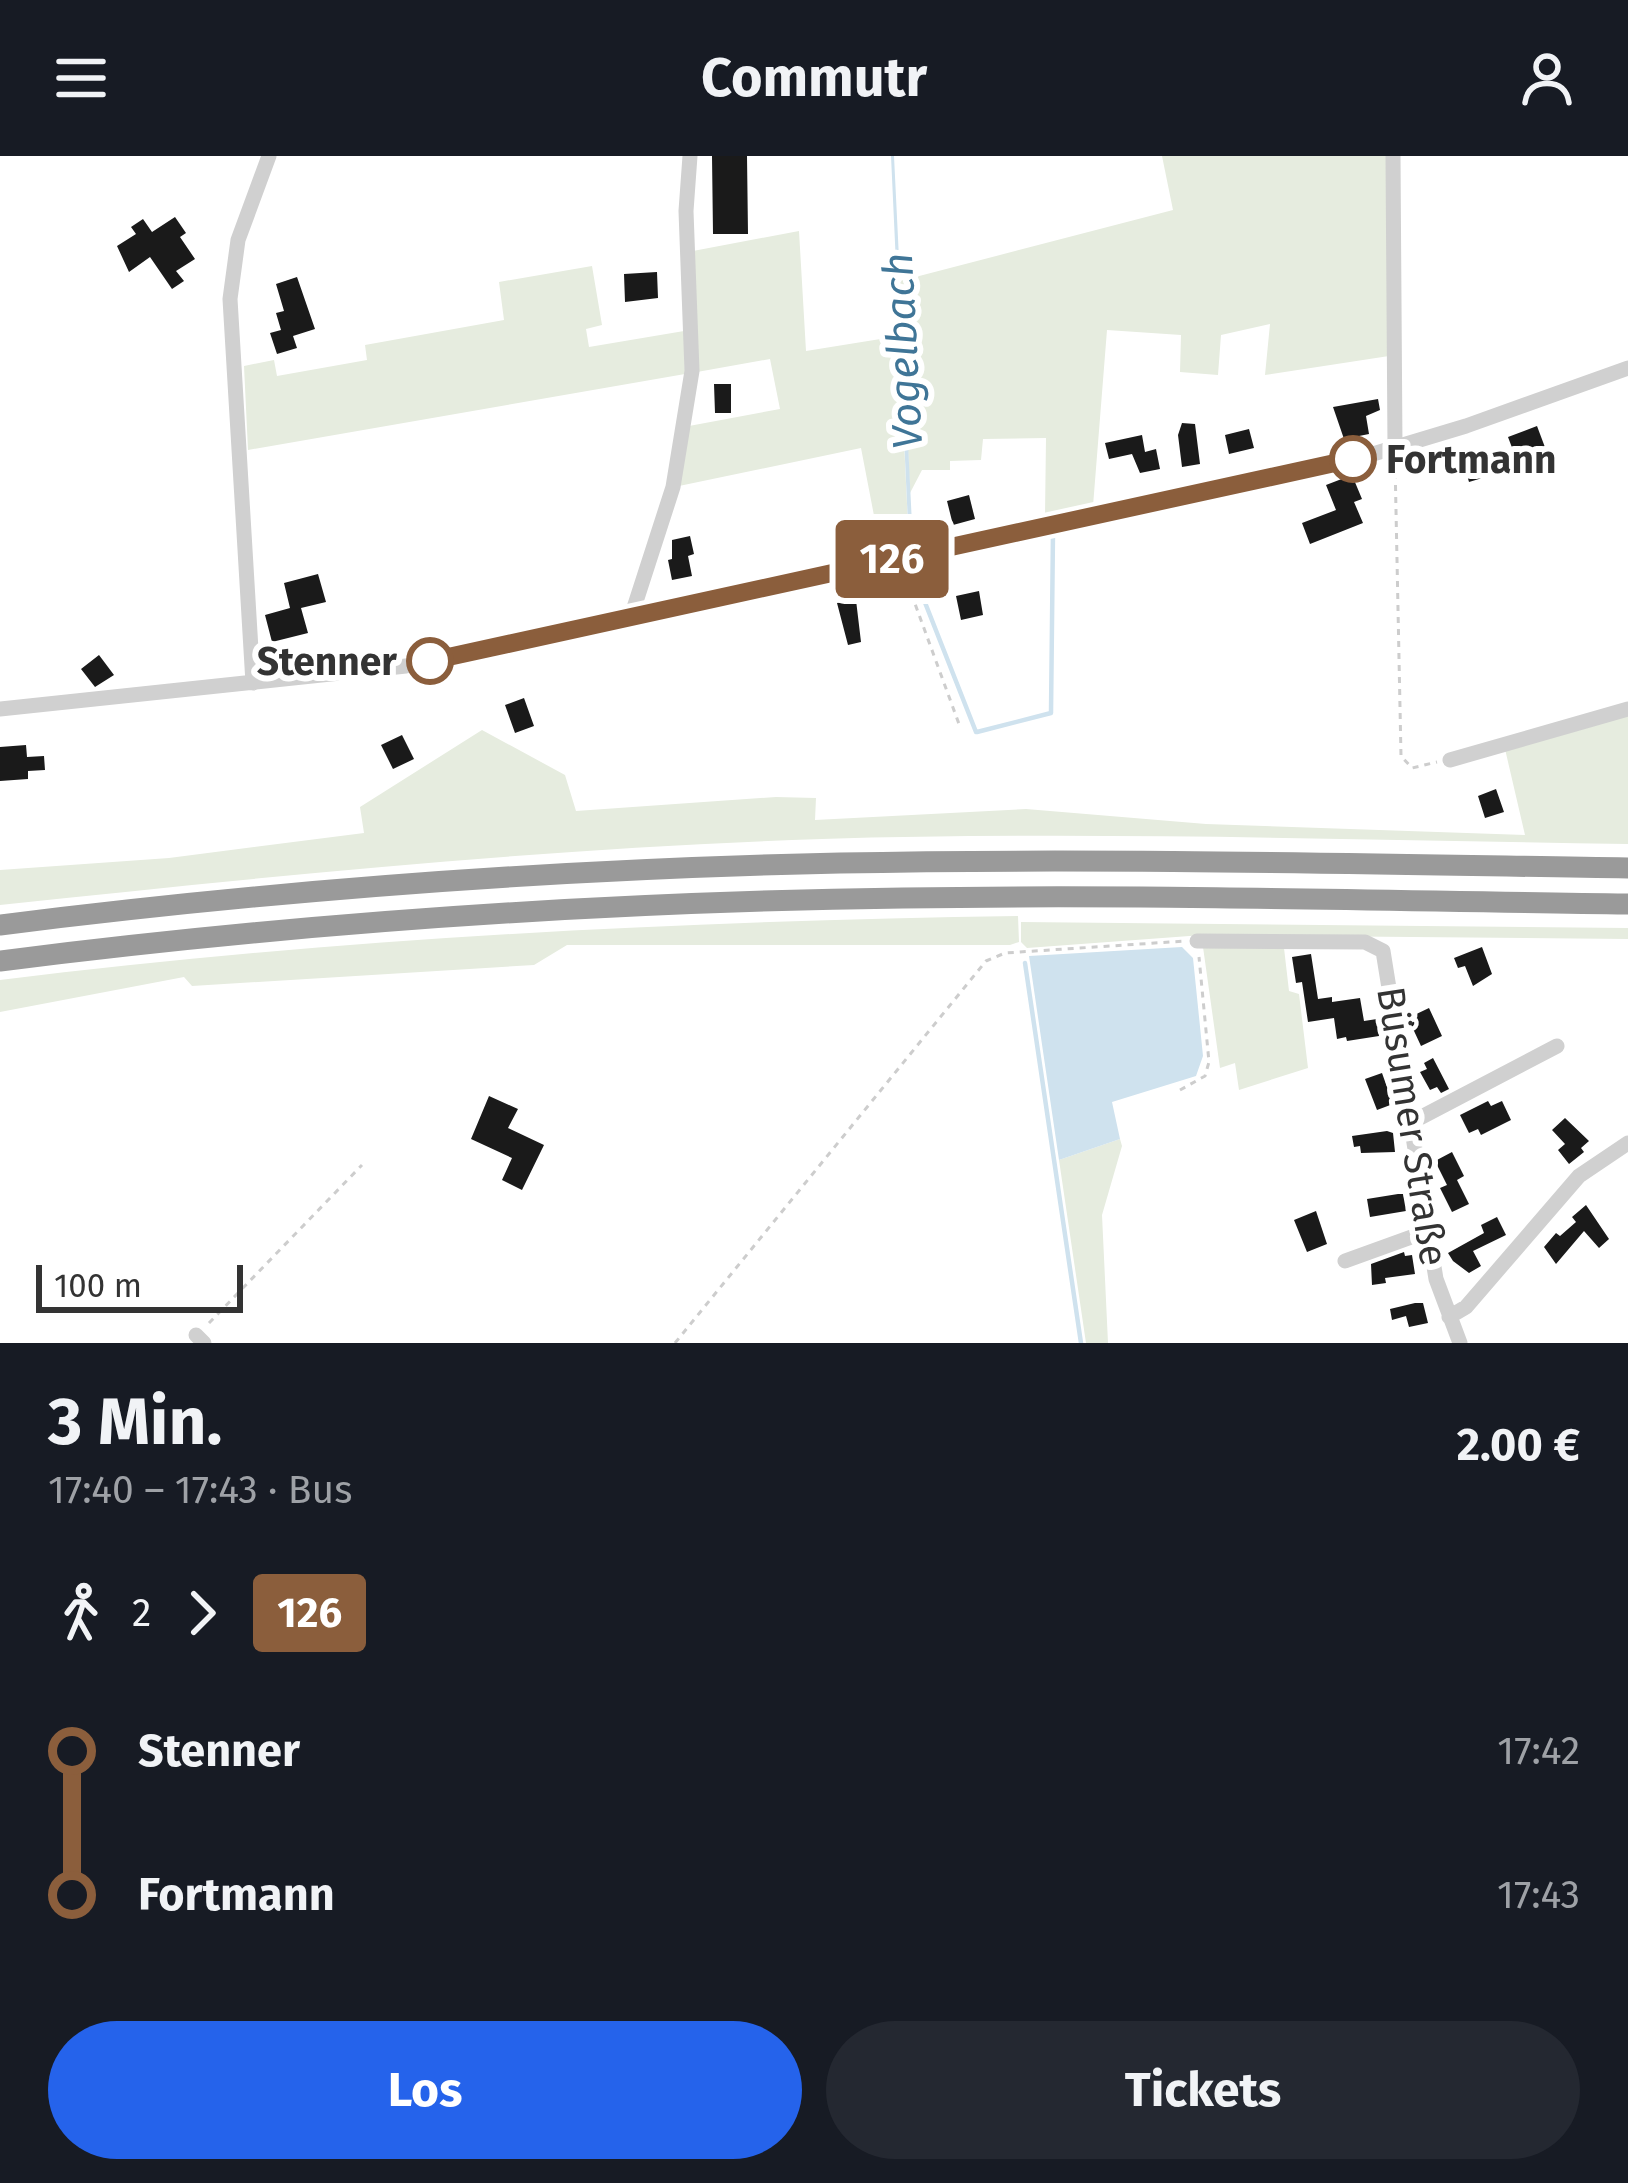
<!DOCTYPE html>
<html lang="de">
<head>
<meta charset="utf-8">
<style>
	body { margin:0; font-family:"Fira Sans",sans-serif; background:#242831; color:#f1f3f6; height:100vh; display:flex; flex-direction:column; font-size:45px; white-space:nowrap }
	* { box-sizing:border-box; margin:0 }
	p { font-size:39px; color:#9ea1a6 }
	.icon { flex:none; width:66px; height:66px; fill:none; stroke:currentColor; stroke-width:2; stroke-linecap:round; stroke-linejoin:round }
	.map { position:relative; height:1187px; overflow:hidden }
	.drawer { display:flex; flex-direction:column; background:#171b24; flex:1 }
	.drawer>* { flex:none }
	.badge { padding:0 24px; border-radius:9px; font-size:42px; line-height:78px }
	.scale { position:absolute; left:36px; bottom:30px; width:207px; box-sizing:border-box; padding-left:12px; border:6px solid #333; border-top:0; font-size:33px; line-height:42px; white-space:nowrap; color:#333; -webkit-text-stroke:9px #fff; paint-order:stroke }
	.map>.badge { position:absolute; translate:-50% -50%; box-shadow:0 0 0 6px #fff }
	.legs { display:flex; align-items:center; gap:18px; height:132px; padding:0 48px; font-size:39px }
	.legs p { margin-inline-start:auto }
	.head { display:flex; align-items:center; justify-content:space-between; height:204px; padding:0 48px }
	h1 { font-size:66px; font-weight:700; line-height:90px }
	.cta { display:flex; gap:24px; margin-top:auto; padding:24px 48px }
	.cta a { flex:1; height:138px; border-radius:72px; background:#2563eb; color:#fff; font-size:48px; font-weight:700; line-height:138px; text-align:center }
	.cta a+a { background:#242831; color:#f1f3f6 }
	ul { padding:0 48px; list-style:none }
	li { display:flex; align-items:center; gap:42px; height:144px; font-size:45px }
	li i { display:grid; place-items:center; width:18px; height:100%; margin:0 15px; background:currentColor }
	li i::after { content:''; width:30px; height:30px; margin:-15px; border:9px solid; border-radius:50%; background:#171b24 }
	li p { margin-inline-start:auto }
	li:first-child i { background:linear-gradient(#0000 50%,currentColor 0) }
	li:last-child i { background:linear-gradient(currentColor 50%,#0000 0) }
	header { display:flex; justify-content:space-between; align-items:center; height:156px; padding:0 48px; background:#171b24; font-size:54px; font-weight:700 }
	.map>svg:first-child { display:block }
</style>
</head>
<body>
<header><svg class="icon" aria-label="menu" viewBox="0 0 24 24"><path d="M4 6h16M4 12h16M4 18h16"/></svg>Commutr<svg class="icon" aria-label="person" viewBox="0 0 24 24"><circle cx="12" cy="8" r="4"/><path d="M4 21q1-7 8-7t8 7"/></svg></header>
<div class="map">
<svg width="1628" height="1187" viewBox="0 0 1628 1187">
	<rect width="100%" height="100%" fill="#fff"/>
	<path fill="#e6ecdf" d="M1162 0H1389V200L1265 219 1270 168 1221 179 1218 219 1180 216 1181 179 1107 174 1093 350 1045 360 1046 282 983 283 981 304 950 305V314H922L910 337 900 125 1173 54Z
		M799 75 806 195 899 180 909 390 881 396 861 292 679 330 689 270 780 253 770 203 697 216 693 95Z
		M592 110 602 169 586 173 589 191 684 175 685 218 248 294 244 210 274 204 277 220 367 204 365 189 504 164 499 126Z
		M1628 559V688C1360 684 1090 675 822 683 547 692 273 720 0 749V714L169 702 364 677 360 651 482 574 565 619 576 655 776 641 816 642 815 664 1026 653 1206 668 1525 679 1505 593Z
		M1018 760 1019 786 1010 789H567L534 809 192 830 184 821 0 856V824C338 782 678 765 1018 760Z
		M1021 766 1628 772V783L1203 779 1027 792 1021 786Z
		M1203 791 1284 792 1289 835 1299 838 1308 912 1239 934 1235 907 1220 912Z
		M1120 983 1122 990 1102 1059 1108 1187H1086L1059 1004Z"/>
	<path fill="#cfe2ee" d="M891 0H894L913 389 909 390Z
		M1182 791 1193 802 1203 900 1196 920 1112 946 1120 983 1059 1004 1029 800Z"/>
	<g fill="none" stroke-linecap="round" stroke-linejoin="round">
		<path stroke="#cfe2ee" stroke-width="4.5" d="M911 411 976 576
			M977 576 1051 557 1053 376
			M1025 807 1081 1187"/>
	</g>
	<path fill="#1a1a1a" d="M712 0H747L748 78H713Z
		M175 61 186 77 180 81 195 103 176 115 184 125 172 133 150 101 129 116 117 90 136 78 131 71 143 63 152 76Z
		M657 116 658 142 625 146 624 118Z
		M297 121 315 173 293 180 297 192 277 198 270 177 281 174 276 157 284 155 276 128Z
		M714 228H731V257H715Z
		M1378 243 1380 254 1366 260 1369 278 1344 283 1333 251Z
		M1182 267 1195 268 1200 308 1182 311 1178 279Z
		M1537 270 1546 294 1517 305 1508 281Z
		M1249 273 1254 292 1229 298 1225 279Z
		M1142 279 1145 296 1156 293 1160 313 1140 317 1132 298 1109 303 1105 287Z
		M1481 296 1489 320 1469 326 1462 302Z
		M1352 319 1362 343 1354 346 1363 367 1310 388 1302 367 1336 354 1326 329Z
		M969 339 975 363 953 369 947 345Z
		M690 380 694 398 688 400 692 420 672 424 668 404 672 403V384Z
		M318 418 326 446 301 452 308 477 272 486 265 459 290 452 284 427Z
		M979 435 983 459 961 464 956 440Z
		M856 444 861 486 848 489 837 447Z
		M99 499 114 519 95 531 81 513Z
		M524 542 534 570 515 577 505 549Z
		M402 579 414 603 393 613 381 589Z
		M26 589 27 601 44 600 45 614 28 615V623L0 625V591Z
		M1496 633 1504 656 1485 662 1478 640Z
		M1482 791 1492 818 1473 830 1465 810 1458 812 1454 802Z
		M1311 798 1318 843 1332 841V846L1360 842 1364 865 1377 863 1379 880 1347 885 1346 881 1337 883 1334 862 1308 866 1302 826 1296 827 1292 801Z
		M1429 852 1442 880 1421 890 1408 862Z
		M1433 902 1449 933 1441 937 1437 931 1430 934 1420 916 1427 913 1424 907Z
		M1382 917 1393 948 1377 954 1365 923Z
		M489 940 518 953 508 972 544 989 522 1034 502 1024 512 1002 471 983Z
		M1488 945 1491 950 1502 945 1511 964 1481 979 1478 973 1469 977 1460 959Z
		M1565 962 1589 985 1581 992 1584 996 1569 1008 1558 994 1565 988 1552 974Z
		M1387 975 1393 977 1395 996 1361 997 1360 990 1354 991 1352 980Z
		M1452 996 1464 1020 1457 1024 1469 1048 1452 1056 1440 1032 1447 1029 1435 1005Z
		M1398 1038H1403L1406 1055 1370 1061 1367 1043Z
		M1586 1049 1609 1083 1599 1092 1584 1075 1556 1108 1544 1091 1556 1077 1560 1080 1576 1066 1572 1061Z
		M1316 1055 1327 1088 1307 1096 1294 1064Z
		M1497 1061 1506 1079 1473 1095 1481 1110 1469 1117 1453 1105 1448 1097 1484 1077 1481 1069Z
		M1404 1096 1405 1100 1412 1099 1415 1118 1385 1122 1386 1127 1372 1129 1371 1108Z
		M1415 1147H1423L1428 1167 1409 1171 1406 1160 1392 1164 1390 1153Z"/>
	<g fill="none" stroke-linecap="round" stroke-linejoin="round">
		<path stroke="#cdcdcd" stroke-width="3" stroke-dasharray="6 6" stroke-linecap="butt" d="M1395 305 1401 600 1412 612 1437 606
			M903 415 959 568
			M1180 934 1205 920 1209 906 1199 801
			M209 1167 362 1009
			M675 1187 986 805 1005 797 1185 785"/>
		<path stroke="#d0d0d0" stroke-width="15" d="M1393 0 1395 292
			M631 461 673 331 692 215 686 55 690 0
			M253 527 230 143 238 84 269 0
			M0 553 406 510 1363 301 1466 270 1628 212
			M1450 604 1628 553
			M1197 785 1365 786 1383 795 1436 1123 1460 1187
			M1412 966 1557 890
			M1345 1105 1428 1075
			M1449 1161 1466 1151 1579 1020 1628 987
			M196 1179 204 1187"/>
		<path stroke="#9a9a9a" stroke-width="21" d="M0 769C278 734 559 713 840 707 1102 702 1365 708 1628 712
			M0 805C299 767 601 746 903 742 1145 738 1387 745 1628 748"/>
	</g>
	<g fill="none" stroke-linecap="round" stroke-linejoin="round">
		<defs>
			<path id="line-1" d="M430 505 1353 303"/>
		</defs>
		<use href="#line-1" stroke="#fff" stroke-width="27"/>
		<use href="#line-1" stroke="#8b5e3c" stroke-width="18"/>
	</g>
	<g fill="#fff" stroke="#8b5e3c" stroke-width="6">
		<circle cx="1353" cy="303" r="21"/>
		<circle cx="430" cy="505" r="21"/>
	</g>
	<g text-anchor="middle" stroke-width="12" stroke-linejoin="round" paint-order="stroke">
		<g font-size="39" font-weight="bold" fill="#333" stroke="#fff" text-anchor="start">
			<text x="1386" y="317">Fortmann</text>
			<text x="397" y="519" text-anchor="end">Stenner</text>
		</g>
		<g font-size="39" fill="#333" stroke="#fff">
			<text transform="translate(1413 970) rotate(81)" y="14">Büsumer Straße</text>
		</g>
		<g font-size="42" font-style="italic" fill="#3f7597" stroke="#fff">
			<text transform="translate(902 195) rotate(-93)" y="15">Vogelbach</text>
		</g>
	</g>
</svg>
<div class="scale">100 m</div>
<b class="badge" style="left:892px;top:403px;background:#8b5e3c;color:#fff">126</b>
</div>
<section class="drawer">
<div class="head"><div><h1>3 Min.</h1><p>17:40 – 17:43 · Bus</p></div><b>2.00 €</b></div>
<div class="legs"><svg class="icon" aria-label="walk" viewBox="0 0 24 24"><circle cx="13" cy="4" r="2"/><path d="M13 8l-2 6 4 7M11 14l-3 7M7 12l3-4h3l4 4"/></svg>2<svg class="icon" aria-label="forward" viewBox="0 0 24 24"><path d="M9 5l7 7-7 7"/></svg><b class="badge" style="background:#8b5e3c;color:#fff">126</b></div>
<ul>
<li><i style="color:#8b5e3c"></i><b>Stenner</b><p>17:42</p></li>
<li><i style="color:#8b5e3c"></i><b>Fortmann</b><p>17:43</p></li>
</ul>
<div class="cta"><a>Los</a><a>Tickets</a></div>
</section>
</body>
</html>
